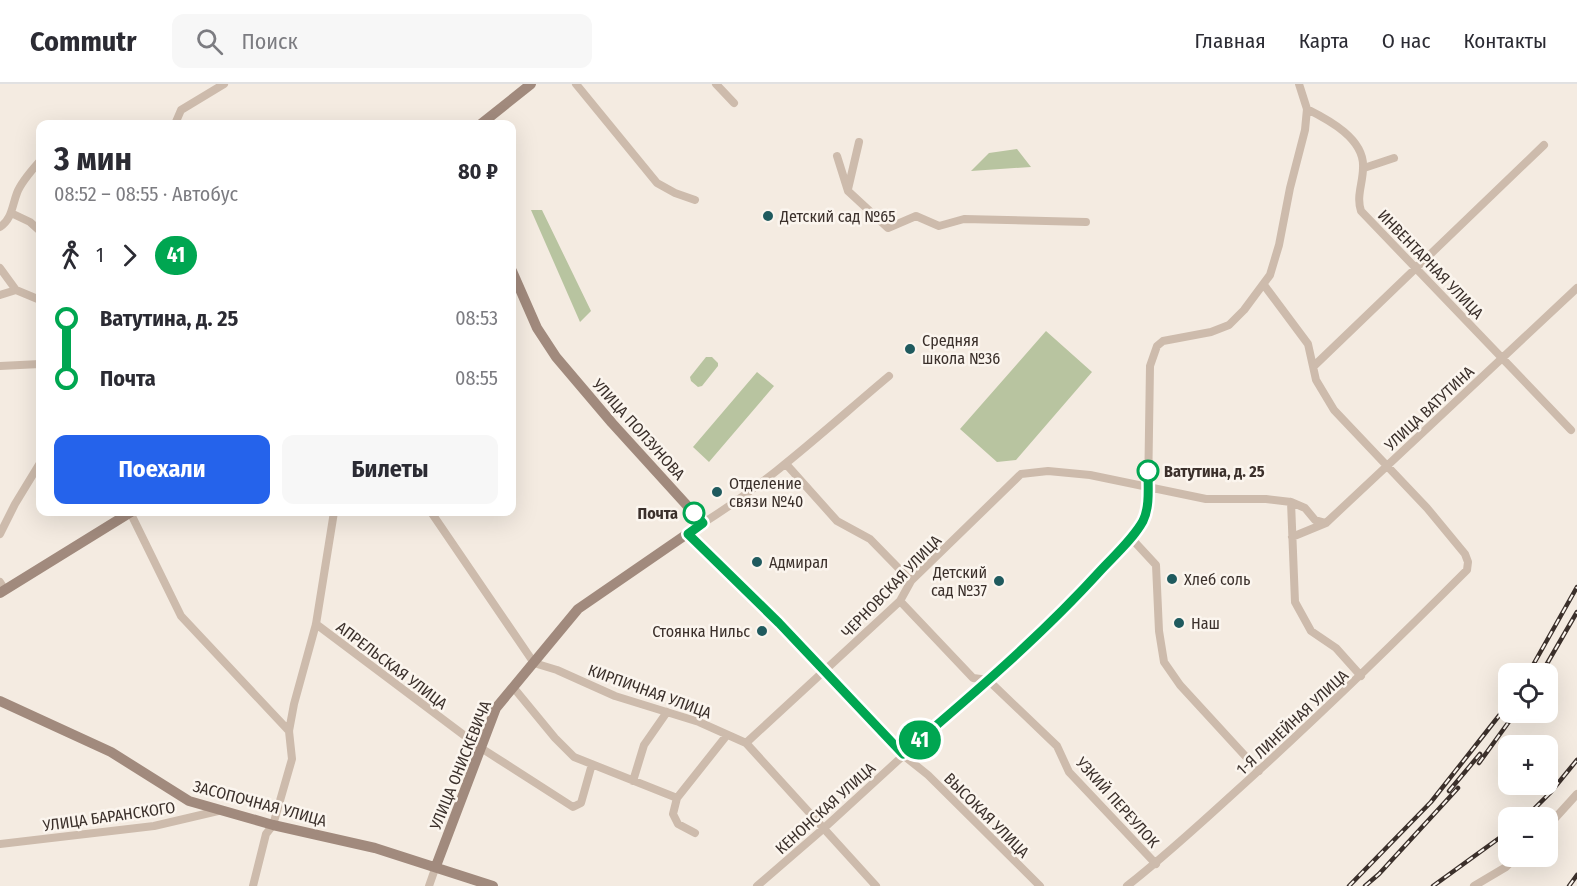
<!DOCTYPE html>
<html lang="ru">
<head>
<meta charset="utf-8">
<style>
	body { margin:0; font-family:"Fira Sans Condensed",sans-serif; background:#f7f7f7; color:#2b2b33; height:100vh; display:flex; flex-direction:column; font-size:22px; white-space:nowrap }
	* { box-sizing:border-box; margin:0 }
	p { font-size:20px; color:#7c7c81 }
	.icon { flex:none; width:33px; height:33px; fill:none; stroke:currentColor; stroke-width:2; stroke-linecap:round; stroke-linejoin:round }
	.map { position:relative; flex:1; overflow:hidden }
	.panel { position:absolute; left:36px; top:36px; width:480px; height:396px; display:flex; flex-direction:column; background:#fff; border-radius:12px; box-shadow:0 6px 24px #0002 }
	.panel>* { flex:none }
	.badge { padding:0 12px; border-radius:20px; font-size:21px; line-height:39px }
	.fabs { position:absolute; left:1498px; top:579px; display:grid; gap:12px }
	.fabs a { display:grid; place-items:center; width:60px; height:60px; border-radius:12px; background:#fff; box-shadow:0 6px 24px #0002; font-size:30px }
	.map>.badge { position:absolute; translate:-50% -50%; box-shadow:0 0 0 3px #fff }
	.legs { display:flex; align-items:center; gap:9px; height:66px; padding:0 18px; font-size:20px }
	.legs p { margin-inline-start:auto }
	.overview { display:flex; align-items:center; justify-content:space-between; height:102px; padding:0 18px }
	h1 { font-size:33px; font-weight:700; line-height:45px }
	.button { display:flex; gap:12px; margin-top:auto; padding:12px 18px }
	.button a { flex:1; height:69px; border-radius:12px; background:#2563eb; color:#fff; font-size:24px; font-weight:700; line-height:69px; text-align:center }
	.button a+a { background:#f7f7f7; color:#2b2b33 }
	ul { padding:0 18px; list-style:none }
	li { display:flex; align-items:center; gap:21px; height:60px; font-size:22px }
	li i { display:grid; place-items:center; width:9px; height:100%; margin:0 8px; background:currentColor }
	li i::after { content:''; width:15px; height:15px; margin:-8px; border:4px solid; border-radius:50%; background:#fff }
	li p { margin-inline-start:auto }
	li:first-child i { background:linear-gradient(#0000 50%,currentColor 0) }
	li:last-child i { background:linear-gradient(currentColor 50%,#0000 0) }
	header { display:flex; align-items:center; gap:36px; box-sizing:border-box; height:84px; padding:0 30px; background:#fff; border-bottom:2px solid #e1e1e2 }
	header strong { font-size:28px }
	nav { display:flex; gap:33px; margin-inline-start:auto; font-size:21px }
	.search { width:420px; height:54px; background:#f7f7f7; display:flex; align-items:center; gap:15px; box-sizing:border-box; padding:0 21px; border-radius:12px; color:#7c7c81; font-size:22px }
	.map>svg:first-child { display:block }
</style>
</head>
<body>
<header>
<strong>Commutr</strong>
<div class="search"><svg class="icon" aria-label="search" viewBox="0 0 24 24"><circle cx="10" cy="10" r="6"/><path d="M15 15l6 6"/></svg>Поиск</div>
<nav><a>Главная</a><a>Карта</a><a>О нас</a><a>Контакты</a></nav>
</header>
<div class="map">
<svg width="1577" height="802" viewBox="0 0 1577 802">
	<rect width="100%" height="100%" fill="#f4ebe1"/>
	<path fill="#b8c4a0" d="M1017 65 1031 83 971 87 989 69Z
		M531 126H542L591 227 580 238Z
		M1046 247 1092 288 1016 376 997 378 960 345Z
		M706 273H712L718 279V282L702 302 698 303 691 297 690 293Z
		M757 288 774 302 709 378 693 363Z"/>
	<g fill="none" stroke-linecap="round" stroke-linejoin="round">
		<path stroke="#cdbbac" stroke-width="8" d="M576 0 657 99 675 109 695 116
			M716 0 734 19
			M1307 25C1329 36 1365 55 1363 84 1363 99 1356 112 1361 127L1571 346
			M175 40 181 26 224 0
			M837 72 848 107 888 144 916 132 939 142 964 135 1086 138
			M1364 84 1394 74
			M848 105 859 58
			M11 129 30 138 40 147
			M0 143C12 135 12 122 17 109 21 98 32 86 40 77
			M0 184 16 206
			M0 211 16 206 40 216
			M0 282 40 280
			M1314 282 1544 61
			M786 380 837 437 870 455 911 497
			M1291 418 1305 424 1315 436 1326 439
			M130 428 181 532 289 647
			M431 428 534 579 557 586 615 612 699 638 746 659 876 802
			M703 439C771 397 828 343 889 292
			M0 450 15 420 40 379
			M688 450 779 539 903 671 928 691 1040 802
			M1292 453 1326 439 1577 204
			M1131 454 1156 481 1159 547 1164 578 1180 601 1259 687
			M0 498 5 506
			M900 517 973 594 988 596 1057 662 1069 688 1156 780
			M316 540 481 664 573 723 581 719 592 680
			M513 603 555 654 574 673 677 714
			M746 659 900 517 911 497 1021 390 1048 387 1090 391 1206 415H1266L1291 418 1295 518 1311 547 1336 564 1361 592
			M633 697 644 661 667 628
			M1548 742 1577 710
			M695 749 678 740 673 730 677 714 727 651
			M0 760 154 742 218 727
			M253 802 266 750 273 741 292 675 289 647 294 620 316 540 334 428
			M429 802 436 782
			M757 802 823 745 1082 508 1141 440 1146 428 1148 411 1150 282 1157 262 1163 257 1211 248 1229 241 1244 226 1270 191 1279 161 1290 104 1305 46 1307 25 1299 0
			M1127 802C1164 773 1199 741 1234 709 1314 637 1391 562 1467 486L1468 478 1465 470 1427 424 1334 326 1316 296 1308 260 1264 201
			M1474 802 1506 783 1517 772"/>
		<path stroke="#a18a7d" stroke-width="10" d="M481 40 531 0
			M0 509 131 428
			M0 617 111 668 189 717 273 741 375 764 493 802
			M436 782 496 624 578 525 703 439 612 339 556 273 537 244 512 187"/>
		<defs>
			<path id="rail" d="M1528 590 1577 503
				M1541 590 1577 528
				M1479 679 1516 628
				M1449 707 1480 670
				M1525 734 1550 709 1577 676
				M1349 802 1431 718 1509 619
				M1365 802 1379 790 1458 704
				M1433 802 1509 747
				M1569 802 1577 791"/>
		</defs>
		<use href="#rail" stroke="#3b302b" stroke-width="4.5"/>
		<use href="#rail" stroke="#fbf5ee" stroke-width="2" stroke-dasharray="7" stroke-linecap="butt"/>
	</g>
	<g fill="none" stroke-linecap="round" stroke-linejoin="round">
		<defs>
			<path id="line-1" d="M694 429 703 439 688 450 779 539 903 670C971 612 1041 552 1101 486 1115 471 1133 455 1143 437 1150 423 1148 403 1148 387"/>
		</defs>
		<use href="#line-1" stroke="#fff" stroke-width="14"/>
		<use href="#line-1" stroke="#00a651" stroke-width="9"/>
	</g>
	<g fill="#1f5a5e" stroke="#fbf5ee" stroke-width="2">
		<circle cx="768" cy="132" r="6"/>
		<circle cx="910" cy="265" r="6"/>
		<circle cx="717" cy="408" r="6"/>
		<circle cx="757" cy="478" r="6"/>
		<circle cx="1172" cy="495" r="6"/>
		<circle cx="999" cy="497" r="6"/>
		<circle cx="1179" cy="539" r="6"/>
		<circle cx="762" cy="547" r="6"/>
	</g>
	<g fill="#fff" stroke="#00a651" stroke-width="3">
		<circle cx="1148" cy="387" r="10"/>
		<circle cx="694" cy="429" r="10"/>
	</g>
	<g text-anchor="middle" stroke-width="5" stroke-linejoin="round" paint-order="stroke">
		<g font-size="16" fill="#3b302b" stroke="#fbf5ee" text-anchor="start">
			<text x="780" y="138">Детский сад №65</text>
			<text x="922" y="262">Средняя<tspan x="922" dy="18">школа №36</tspan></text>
			<text x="729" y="405">Отделение<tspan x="729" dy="18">связи №40</tspan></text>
			<text x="769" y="484">Адмирал</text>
			<text x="987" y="494" text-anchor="end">Детский<tspan x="987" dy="18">сад №37</tspan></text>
			<text x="1184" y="501">Хлеб соль</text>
			<text x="1191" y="545">Наш</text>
			<text x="750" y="553" text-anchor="end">Стоянка Нильс</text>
		</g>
		<g font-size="16" fill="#3b302b" stroke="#fbf5ee">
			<text transform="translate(1431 180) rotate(46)" y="6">ИНВЕНТАРНАЯ УЛИЦА</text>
			<text transform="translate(1429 324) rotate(-43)" y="6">УЛИЦА ВАТУТИНА</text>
			<text transform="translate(639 345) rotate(48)" y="6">УЛИЦА ПОЛЗУНОВА</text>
			<text transform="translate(891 502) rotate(-46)" y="6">ЧЕРНОВСКАЯ УЛИЦА</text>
			<text transform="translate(392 581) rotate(37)" y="6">АПРЕЛЬСКАЯ УЛИЦА</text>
			<text transform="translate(650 607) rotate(20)" y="6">КИРПИЧНАЯ УЛИЦА</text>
			<text transform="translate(1292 638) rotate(-43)" y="6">1-Я ЛИНЕЙНАЯ УЛИЦА</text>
			<text transform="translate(460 681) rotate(-68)" y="6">УЛИЦА ОНИСКЕВИЧА</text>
			<text transform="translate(1118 718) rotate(48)" y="6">УЗКИЙ ПЕРЕУЛОК</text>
			<text transform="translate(260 719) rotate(15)" y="6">ЗАСОПОЧНАЯ УЛИЦА</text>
			<text transform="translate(825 724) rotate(-42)" y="6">КЕНОНСКАЯ УЛИЦА</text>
			<text transform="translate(987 731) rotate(45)" y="6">ВЫСОКАЯ УЛИЦА</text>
			<text transform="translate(109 732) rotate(-8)" y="6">УЛИЦА БАРАНСКОГО</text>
		</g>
		<g font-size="16" font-weight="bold" fill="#3b302b" stroke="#fbf5ee" text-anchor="start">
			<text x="1164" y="393">Ватутина, д. 25</text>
			<text x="678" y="435" text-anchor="end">Почта</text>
		</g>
	</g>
</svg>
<div class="fabs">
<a><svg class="icon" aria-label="locate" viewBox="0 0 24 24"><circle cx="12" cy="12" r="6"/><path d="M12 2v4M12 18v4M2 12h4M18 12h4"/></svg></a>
<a>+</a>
<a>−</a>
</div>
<b class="badge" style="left:920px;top:656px;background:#00a651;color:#fff">41</b>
<section class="panel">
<div class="overview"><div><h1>3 мин</h1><p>08:52 – 08:55 · Автобус</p></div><b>80 ₽</b></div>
<div class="legs"><svg class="icon" aria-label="walk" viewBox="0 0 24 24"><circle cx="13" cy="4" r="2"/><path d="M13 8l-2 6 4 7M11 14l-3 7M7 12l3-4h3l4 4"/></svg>1<svg class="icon" aria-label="forward" viewBox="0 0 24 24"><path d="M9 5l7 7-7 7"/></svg><b class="badge" style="background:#00a651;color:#fff">41</b></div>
<ul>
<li><i style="color:#00a651"></i><b>Ватутина, д. 25</b><p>08:53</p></li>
<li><i style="color:#00a651"></i><b>Почта</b><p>08:55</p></li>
</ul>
<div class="button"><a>Поехали</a><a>Билеты</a></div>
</section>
</div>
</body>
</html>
